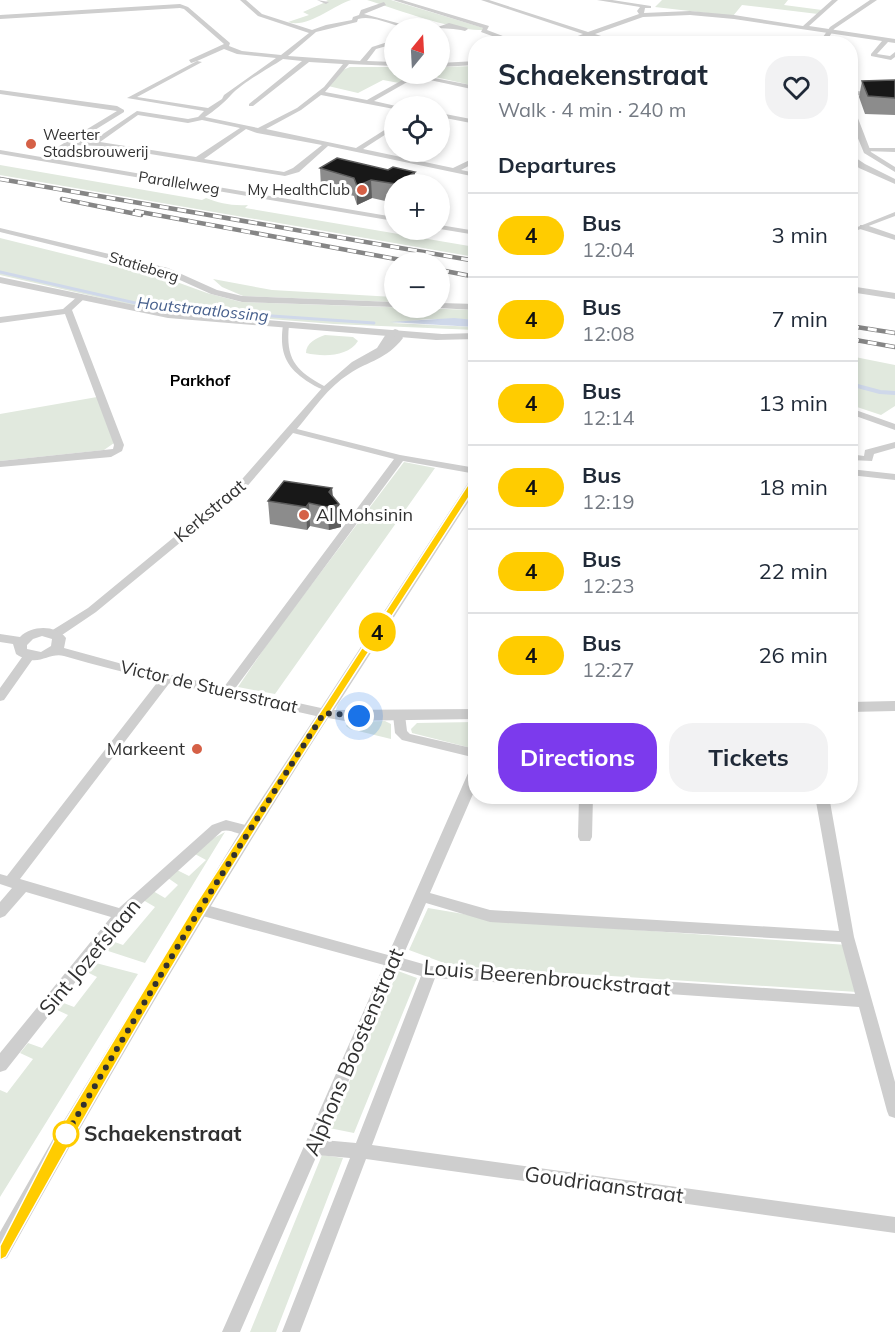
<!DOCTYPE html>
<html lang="en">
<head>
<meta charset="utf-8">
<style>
	body { margin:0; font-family:Mulish,sans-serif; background:#f2f2f3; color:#1f2937; height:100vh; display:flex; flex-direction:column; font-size:22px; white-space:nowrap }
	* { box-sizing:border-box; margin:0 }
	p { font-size:20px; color:#747a83 }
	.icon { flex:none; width:33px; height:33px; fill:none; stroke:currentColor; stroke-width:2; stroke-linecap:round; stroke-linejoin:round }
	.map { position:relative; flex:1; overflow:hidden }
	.details { position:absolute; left:468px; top:36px; width:390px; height:768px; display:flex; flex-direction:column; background:#fff; border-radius:24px; box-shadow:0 3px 9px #0003 }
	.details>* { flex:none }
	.badge { padding:0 12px; border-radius:20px; font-size:21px; line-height:39px }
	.needle { width:39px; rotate:18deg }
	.controls { position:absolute; left:384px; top:18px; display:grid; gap:12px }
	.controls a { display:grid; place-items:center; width:66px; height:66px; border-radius:50%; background:#fff; box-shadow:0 3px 9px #0003; font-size:30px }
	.you { position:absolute; width:30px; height:30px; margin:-15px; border:4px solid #fff; border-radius:50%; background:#1a73e8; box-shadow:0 0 0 9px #1a73e833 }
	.map>.badge { position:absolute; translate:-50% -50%; box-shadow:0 0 0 3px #fff }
	h2 { padding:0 30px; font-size:22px; line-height:54px }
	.round { display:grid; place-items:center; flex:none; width:63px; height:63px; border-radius:24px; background:#f2f2f3 }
	.headline { display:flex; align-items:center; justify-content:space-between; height:102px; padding:0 30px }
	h1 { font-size:28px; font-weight:700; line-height:45px }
	.primary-button { display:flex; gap:12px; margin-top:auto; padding:12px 30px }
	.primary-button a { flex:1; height:69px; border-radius:24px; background:#7c3aed; color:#fff; font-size:24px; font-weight:700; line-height:69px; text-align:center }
	.primary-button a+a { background:#f2f2f3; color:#1f2937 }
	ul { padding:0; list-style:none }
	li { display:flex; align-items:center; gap:18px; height:84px; padding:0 30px; border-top:2px solid #e0e1e3 }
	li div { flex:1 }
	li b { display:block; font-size:22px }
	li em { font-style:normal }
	li .badge { min-width:66px; font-weight:700; text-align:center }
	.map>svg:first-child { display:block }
</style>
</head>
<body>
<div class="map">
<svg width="895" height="1332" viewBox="0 0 895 1332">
	<rect width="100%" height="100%" fill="#fff"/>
	<path fill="#e1e9de" d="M326 0H351C334 5 307 29 288 22L309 15 303 12 328 1Z
		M367 0H391L487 29C469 36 389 7 367 0Z
		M662 0H788L784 5 822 10 818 14 742 5 733 16 655 7Z
		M475 66V86L422 74H440V67Z
		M350 67H394V74H415L399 83 383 80 358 93 328 86 343 70Z
		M0 165 202 200 206 198C219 203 231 206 248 205L245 208 475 247V257L0 175Z
		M0 238 174 281 207 293 241 302 475 310V320L428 319 392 323 475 327V330L334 324 154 310 0 275Z
		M213 279 272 290 394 297V302L243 296 222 287Z
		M325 335 353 337 358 341C348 357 323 357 306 353 306 343 316 338 325 335Z
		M850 356 895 365V406L881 415 851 405Z
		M97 397 114 443 104 450 0 461V414Z
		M404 462 435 468 275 694 238 687 272 637Z
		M385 721 391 724V739L350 729 346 726 349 722Z
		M475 722V749L412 733 411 729 417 723Z
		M225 832 145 963 102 949 109 940 123 945 155 907 143 900 153 891 165 898 178 885 168 878 177 870 189 876 206 860 195 854 212 839Z
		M428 908 499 920 847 945 857 992 472 967 444 963 409 950Z
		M92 962 138 974 0 1197V1090L7 1093 33 1059 20 1053 28 1043 42 1048 68 1015 55 1009 61 1002 74 1007 97 977 85 971Z
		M398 971 417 978 354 1133 329 1128Z
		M322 1155 343 1158 276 1332H250Z"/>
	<path fill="#cfd8ea" d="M454 318 475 320V327L389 322Z"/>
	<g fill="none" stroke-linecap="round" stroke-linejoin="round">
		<path stroke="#cfd8ea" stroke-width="3" d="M0 272 157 308 374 323"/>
		<path stroke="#cfd8ea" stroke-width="4" d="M850 384 880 392 895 393"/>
		<path fill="#cecece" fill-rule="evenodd" d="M895 212V216L850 233V230Z
			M286 323 289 325C285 362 298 372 328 388V390C322 390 316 387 310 383 286 368 279 353 283 325Z"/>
		<path fill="#cecece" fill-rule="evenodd" d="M240 0H246L262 14 312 30 326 25 352 20 353 17 359 15 361 10 384 2 386 5 364 14 412 27 413 28C394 28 375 14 358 19L357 22 316 32 288 56 360 61 372 47 394 40V44L376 49 367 61 394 62V66L349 64 325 92 367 100 413 74 476 86V90L416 77 374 101 396 106 394 109 321 95 301 110 266 129 356 148 394 124V129L363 149 453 168 476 157V162L461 170 476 173V177L328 146 299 172 285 176 101 146 71 145 48 158 394 217V221L0 154V150L41 157 117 111 0 94V90L117 106 124 110V112L77 141 91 142 137 111 188 119 198 117 204 111 127 98 197 61 191 63 189 60 224 44 184 9 180 8 0 19V15L180 4 188 7 230 43 229 46 242 51 281 55 309 33 258 16ZM224 49 237 54 276 58 224 95 222 99 208 108 137 97 202 62 197 61ZM283 59 302 61 249 104V106H253L309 62 343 64 324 87 297 108 258 128 205 117C215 110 223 104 231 95 243 82 268 69 283 59ZM138 115 188 123 202 120 240 128 196 157 100 142ZM246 129 257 133 322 145 293 168 284 172 204 159Z
			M317 0 329 2 326 4Z
			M393 0H402L489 26 487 30 524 44H514L481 32 483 28Z
			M481 0H489L588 32 639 14 637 11 640 7 597 0H612L651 6V8H645L644 13 690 11 734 15 803 26 832 0H838L809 26 895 39V43L888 42 877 54 890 56 895 52V57L891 60 871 56V54L882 41 734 19 690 15 643 17 595 34 626 44C613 44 603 38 591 36 582 35 569 44 557 44L583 34Z
			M449 23 467 28 468 29 465 31C454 28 445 29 435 28Z
			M662 37 682 43 683 44H672L660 40Z
			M476 61V65L440 67V63Z
			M850 91 895 92V96L850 95Z
			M440 113 476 120V124L440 117Z
			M866 148H895V152L864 151 863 150Z
			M440 225 476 231V235L440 229Z
			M860 225H866L895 235V240L860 229Z
			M0 228 168 268 217 290 242 296 394 302V307L242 302 211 294 162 272 0 232Z
			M78 296 85 298 72 310 124 445 122 451 111 457 0 467V461L113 449 114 445 65 314 0 323V317L63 309Z
			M440 303 476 304V310L437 308H440Z
			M395 329 398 330 403 338C386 360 370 360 349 374 328 387 313 410 297 429L400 455 476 468V474L403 461 231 694H223L221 691 394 459 293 433 244 490 96 612 59 637H51L49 634 51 631 88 608 236 486 323 387 352 362 377 348 386 334Z
			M850 408 895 424V430L850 414Z
			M895 442V448L874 454 872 461 850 460V454L864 456 865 450Z
			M850 469 895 474V480L850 475Z
			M29 652 35 656 4 700 0 701V688L25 653Z
			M167 674 171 675 173 678 171 681 20 879 119 908 212 825 226 820 253 827 255 831 253 835C242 838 232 828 222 831L126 918 6 1070 0 1072V1053L111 917 26 892 5 916 0 918V902L12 888 0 884V874L7 876 163 675Z
			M399 711 405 715 407 731 410 734 476 749V758L402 740 395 733 393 715Z
			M476 767V787L430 893 490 910 839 931 815 796H829L854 937 895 1082V1118L889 1116 887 1111 859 1007 435 978 372 1145 895 1217V1233L366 1159 300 1332H282L350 1158 317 1155 240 1332H222L384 965 199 915 194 913 192 909 194 905 199 903 388 955 469 771ZM426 903 490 922 841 942 855 994 430 966 402 958ZM397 969 421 976 356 1143 323 1140Z
			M579 796H593L592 837 590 841H580L578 837Z"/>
		<path fill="#cecece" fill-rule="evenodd" d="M870 0H877L834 29 825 44H818L830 27Z
			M850 106 854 108 871 152 895 167V172L864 153 850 119Z
			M850 154 865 164 895 179V184L859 168 850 160Z
			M0 277 168 312 442 334 476 333V339L436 340 168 318 0 283Z
			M850 286 895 293V299L850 292Z
			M476 477V490L334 710 476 709V719L345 721 328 718C215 894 109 1075 7 1258L0 1260V1232L57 1132 243 827 316 716C231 697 147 680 64 656 47 652 39 669 16 654L13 644 0 642V634L20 637C32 625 56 625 66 638L64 648 126 665 321 708 470 480ZM42 636 52 639 51 646 41 652 27 649V645L33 639Z
			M895 701V711L850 712V702Z"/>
		<defs>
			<path id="rail" d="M0 179 476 261
				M62 199 141 215
				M135 211 412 262
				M440 270 476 277
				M850 326 895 333
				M850 339 895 347"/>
		</defs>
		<use href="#rail" stroke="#868686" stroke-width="4.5"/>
		<use href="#rail" stroke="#fff" stroke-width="3" stroke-dasharray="9" stroke-linecap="butt"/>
	</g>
	<path fill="#8c8c8c" d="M895 80V115L865 114 859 97 862 81Z
		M320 168 388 170 415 172V184H394V203L372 198 357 205 354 196 321 187Z
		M332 488 333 497 339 504 341 527 329 530 310 526 307 530 270 524 268 501Z"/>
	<path fill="#5d5d5d" d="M415 172V184H396Z
		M371 180 372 198 357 205V186Z
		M332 488 333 506 339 504 341 527 329 530 327 507 329 492Z
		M309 503 310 526 307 530 306 507Z"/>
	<path fill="#181818" stroke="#5d5d5d" stroke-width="1.5" d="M895 80V98L868 96 862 81Z
		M337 158 388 170 393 167 415 172 396 184 371 180 357 186 354 178 320 168Z
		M284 481 332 488 329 492 339 504 327 507 309 503 306 507 268 501Z"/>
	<path fill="#fc0" stroke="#fff" stroke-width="1.5" d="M476 477 480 480C409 590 337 700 267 811 175 957 90 1106 6 1257L0 1260V1246L58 1133 195 905 471 480Z"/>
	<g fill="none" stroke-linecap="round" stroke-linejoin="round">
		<path stroke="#313131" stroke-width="6" stroke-dasharray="0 10.8" d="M66 1134 64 1138 200 909 324 713 359 716"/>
	</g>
	<g fill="#d56046" stroke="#fff" stroke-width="2">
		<circle cx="31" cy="144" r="6"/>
		<circle cx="362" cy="190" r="6"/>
		<circle cx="304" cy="515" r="6"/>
		<circle cx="197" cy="749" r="6"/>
	</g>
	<circle fill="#fff" stroke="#fc0" stroke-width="3" cx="66" cy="1134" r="12"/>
	<g text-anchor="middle" stroke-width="6" stroke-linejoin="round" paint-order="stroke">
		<g font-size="15" fill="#313131" stroke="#fff" text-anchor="start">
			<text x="43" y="140">Weerter<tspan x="43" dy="17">Stadsbrouwerij</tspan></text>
			<text x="350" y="195" text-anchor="end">My HealthClub</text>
		</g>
		<g font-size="15" fill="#313131" stroke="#fff">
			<text transform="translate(179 183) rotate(9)" y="5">Parallelweg</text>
			<text transform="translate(144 267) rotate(17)" y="5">Statieberg</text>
		</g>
		<g font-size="16" font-style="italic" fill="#465f8c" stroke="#fff">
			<text transform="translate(203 309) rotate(6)" y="6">Houtstraatlossing</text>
		</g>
		<g font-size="16" font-weight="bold" fill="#000" stroke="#fff">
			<text x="200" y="386">Parkhof</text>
		</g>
		<g font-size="18" fill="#313131" stroke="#fff">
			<text transform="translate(210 511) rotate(-40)" y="6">Kerkstraat</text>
			<text transform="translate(209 687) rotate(13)" y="6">Victor de Stuersstraat</text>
		</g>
		<g font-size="18" fill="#313131" stroke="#fff" text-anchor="start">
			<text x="316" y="521">Al Mohsinin</text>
			<text x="185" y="755" text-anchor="end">Markeent</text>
		</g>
		<g font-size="21" fill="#313131" stroke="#fff">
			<text transform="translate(90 957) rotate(-50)" y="7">Sint Jozefslaan</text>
			<text transform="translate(547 978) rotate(5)" y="7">Louis Beerenbrouckstraat</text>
			<text transform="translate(354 1052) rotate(-67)" y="7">Alphons Boostenstraat</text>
			<text transform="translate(604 1185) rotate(8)" y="7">Goudriaanstraat</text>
		</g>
		<g font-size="21" font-weight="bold" fill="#313131" stroke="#fff" text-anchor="start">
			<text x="84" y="1141">Schaekenstraat</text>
		</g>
	</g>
</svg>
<div class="controls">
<a><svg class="needle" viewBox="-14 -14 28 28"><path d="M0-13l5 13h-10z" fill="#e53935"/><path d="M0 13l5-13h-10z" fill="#747a83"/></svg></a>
<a><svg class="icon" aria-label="locate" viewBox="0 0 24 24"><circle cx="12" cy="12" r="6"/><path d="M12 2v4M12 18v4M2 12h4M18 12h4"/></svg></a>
<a>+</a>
<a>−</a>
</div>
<div class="you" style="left:359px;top:716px"></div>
<b class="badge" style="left:377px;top:632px;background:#fc0;color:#111">4</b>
<section class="details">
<div class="headline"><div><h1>Schaekenstraat</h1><p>Walk · 4 min · 240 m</p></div><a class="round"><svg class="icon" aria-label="heart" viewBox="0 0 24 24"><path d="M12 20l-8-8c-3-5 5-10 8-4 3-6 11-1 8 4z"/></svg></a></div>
<h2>Departures</h2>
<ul>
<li><span class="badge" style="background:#fc0;color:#111">4</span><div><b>Bus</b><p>12:04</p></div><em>3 min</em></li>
<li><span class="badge" style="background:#fc0;color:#111">4</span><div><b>Bus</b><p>12:08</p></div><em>7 min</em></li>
<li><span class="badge" style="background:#fc0;color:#111">4</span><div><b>Bus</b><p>12:14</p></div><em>13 min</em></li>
<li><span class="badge" style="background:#fc0;color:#111">4</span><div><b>Bus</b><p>12:19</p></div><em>18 min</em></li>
<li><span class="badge" style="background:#fc0;color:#111">4</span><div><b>Bus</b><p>12:23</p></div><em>22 min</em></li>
<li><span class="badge" style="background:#fc0;color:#111">4</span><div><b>Bus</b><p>12:27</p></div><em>26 min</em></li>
</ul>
<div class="primary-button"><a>Directions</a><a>Tickets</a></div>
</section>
</div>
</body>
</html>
